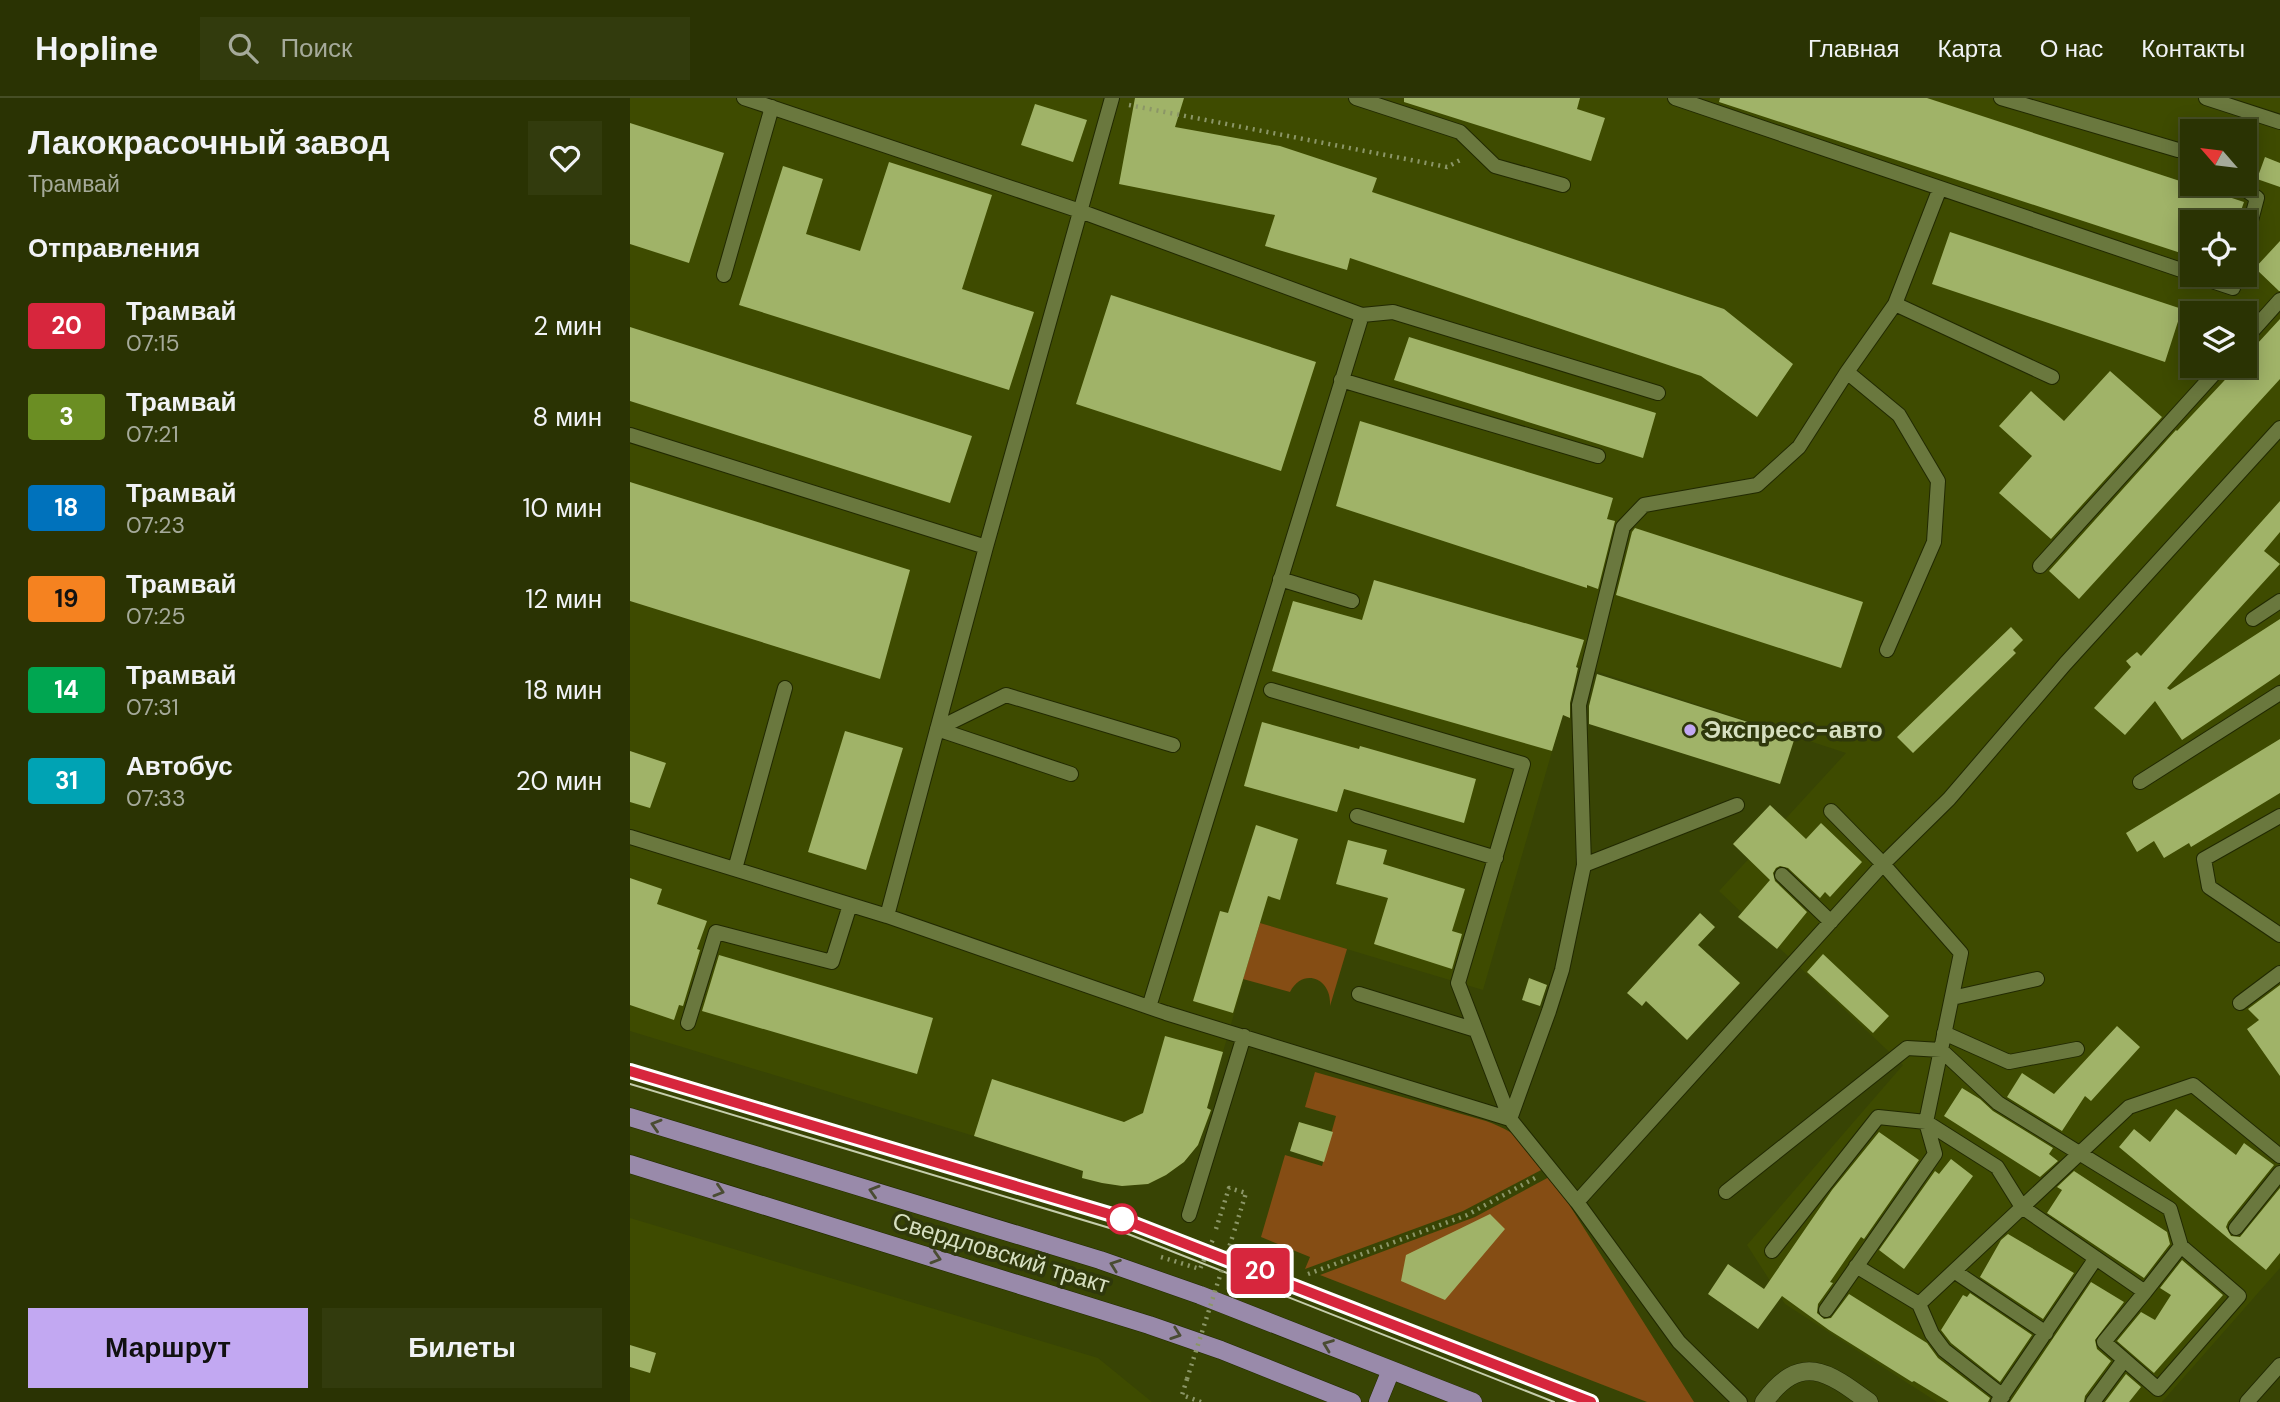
<!DOCTYPE html>
<html lang="ru">
<head>
<meta charset="utf-8">
<style>
	body { margin:0; font-family:"DM Sans",sans-serif; background:#323b0d; color:#f1f3f6; height:100vh; display:flex; flex-direction:column; font-size:26px; white-space:nowrap }
	* { box-sizing:border-box; margin:0 }
	p { font-size:23px; color:#a5aa9a }
	.icon { flex:none; width:38px; height:38px; fill:none; stroke:currentColor; stroke-width:2; stroke-linecap:round; stroke-linejoin:round }
	.map { position:relative; flex:1; overflow:hidden }
	.panel { display:flex; flex-direction:column; background:#2a3303; width:630px }
	.panel>* { flex:none }
	.badge { padding:0 14px; border-radius:5px; font-size:24px; line-height:46px }
	.needle { width:46px; rotate:298deg }
	.buttons { position:absolute; left:1550px; top:21px; display:grid; gap:14px }
	.buttons a { display:grid; place-items:center; width:77px; height:77px; border-radius:0px; background:#2a3303; box-shadow:0 4px 18px #0003,0 0 0 2px #464e25; font-size:35px }
	.map>.badge { position:absolute; translate:-50% -50%; box-shadow:0 0 0 4px #fff }
	h2 { padding:0 28px; font-size:26px; line-height:63px }
	.round { display:grid; place-items:center; flex:none; width:74px; height:74px; border-radius:0px; background:#323b0d }
	.summary { display:flex; align-items:center; justify-content:space-between; height:119px; padding:0 28px }
	h1 { font-size:33px; font-weight:800; line-height:52px }
	.primary-button { display:flex; gap:14px; margin-top:auto; padding:14px 28px }
	.primary-button a { flex:1; height:80px; border-radius:0px; background:#c2a8f2; color:#111; font-size:28px; font-weight:800; line-height:80px; text-align:center }
	.primary-button a+a { background:#323b0d; color:#f1f3f6 }
	ul { padding:0; list-style:none }
	li { display:flex; align-items:center; gap:21px; height:91px; padding:0 28px }
	li div { flex:1 }
	li b { display:block; font-size:26px }
	li em { font-style:normal }
	li .badge { min-width:77px; font-weight:700; text-align:center }
	header { display:flex; align-items:center; gap:42px; box-sizing:border-box; height:98px; padding:0 35px; background:#2a3303; border-bottom:2px solid #464e25 }
	header strong { font-size:33px }
	nav { display:flex; gap:38px; margin-inline-start:auto; font-size:24px }
	.search { width:490px; height:63px; background:#323b0d; display:flex; align-items:center; gap:18px; box-sizing:border-box; padding:0 24px; border-radius:0px; color:#a5aa9a; font-size:26px }
	main { display:flex; flex:1; min-height:0 }
	.map>svg:first-child { display:block }
</style>
</head>
<body>
<header>
<strong>Hopline</strong>
<div class="search"><svg class="icon" aria-label="search" viewBox="0 0 24 24"><circle cx="10" cy="10" r="6"/><path d="M15 15l6 6"/></svg>Поиск</div>
<nav><a>Главная</a><a>Карта</a><a>О нас</a><a>Контакты</a></nav>
</header>
<main>
<section class="panel">
<div class="summary"><div><h1>Лакокрасочный завод</h1><p>Трамвай</p></div><a class="round"><svg class="icon" aria-label="heart" viewBox="0 0 24 24"><path d="M12 20l-8-8c-3-5 5-10 8-4 3-6 11-1 8 4z"/></svg></a></div>
<h2>Отправления</h2>
<ul>
<li><span class="badge" style="background:#d7263d;color:#fff">20</span><div><b>Трамвай</b><p>07:15</p></div><em>2 мин</em></li>
<li><span class="badge" style="background:#6b8e23;color:#fff">3</span><div><b>Трамвай</b><p>07:21</p></div><em>8 мин</em></li>
<li><span class="badge" style="background:#0072bc;color:#fff">18</span><div><b>Трамвай</b><p>07:23</p></div><em>10 мин</em></li>
<li><span class="badge" style="background:#f58220;color:#111">19</span><div><b>Трамвай</b><p>07:25</p></div><em>12 мин</em></li>
<li><span class="badge" style="background:#00a651;color:#fff">14</span><div><b>Трамвай</b><p>07:31</p></div><em>18 мин</em></li>
<li><span class="badge" style="background:#00a3b4;color:#fff">31</span><div><b>Автобус</b><p>07:33</p></div><em>20 мин</em></li>
</ul>
<div class="primary-button"><a>Маршрут</a><a>Билеты</a></div>
</section>
<div class="map">
<svg width="1650" height="1304" viewBox="0 0 1650 1304">
	<rect width="100%" height="100%" fill="#384404"/>
	<path fill="#3e4b00" fill-rule="evenodd" d="M0 0H1650V1170L1532 1304H1307L1155 1206 1117 1147 1273 967 1089 793 1216 655 947 567 853 892 630 825 577 1010 582 1012 568 1047 554 1064 536 1077 518 1086 492 1088 452 1080 453 1073 344 1038 0 933ZM1563 33H1615V86H1563ZM1563 124H1615V177H1563ZM1563 215H1615V268H1563Z
		M0 1120 468 1260 522 1304H0Z"/>
	<path fill="#854d14" d="M630 825 717 851 700 908C702 880 673 869 660 894L613 881Z
		M685 974 856 1023C886 1034 896 1044 915 1070L833 1113 675 1171 680 1159 631 1139 655 1057 692 1068 706 1018 675 1009Z
		M921 1078 1064 1304H1017L690 1177 845 1119Z"/>
	<path fill="#a0b368" d="M505 0H554L545 29 650 48 747 80 742 94 1094 211 1163 266 1127 319 1071 278 720 160 717 172 635 148 645 117 489 86Z
		M774 0H950L947 11 975 20 961 63 774 4Z
		M1090 0H1297L1614 104 1607 124H1563V159L1089 4Z
		M405 6 457 22 443 64 391 47Z
		M0 25 94 55 59 165 0 146Z
		M1635 59 1650 65V89L1627 81Z
		M259 64 362 97 332 191 404 214 379 292 109 207 153 68 193 81 176 136 230 153Z
		M1320 134 1552 211 1535 264 1302 186Z
		M1650 143V193H1649L1625 170Z
		M481 197 686 264 651 373 446 306Z
		M1650 221V281L1449 501 1419 473 1546 332 1547 333 1608 268H1615V259Z
		M0 229 342 338 320 405 0 303Z
		M779 239 1026 315 1013 360 764 282Z
		M1480 273 1532 319 1421 441 1369 395 1402 358 1369 328 1401 293 1434 323Z
		M730 323 983 400 977 421 985 423 968 491 957 487V490L706 408Z
		M0 384 280 472 250 581 0 503Z
		M1650 403V434L1634 453 1650 466 1537 590 1540 592 1650 521V576L1552 642 1525 603 1495 637 1464 610 1501 569 1496 563 1507 554 1511 558Z
		M1005 430 1233 504 1211 570 986 497 1002 434Z
		M744 482 954 542 946 569 948 570 940 605V620L933 617 922 653 642 573 663 503 732 522Z
		M1381 529 1393 542 1383 552 1386 555 1283 655 1267 639Z
		M967 576 1165 639 1150 686 959 626V608Z
		M632 624 729 651 730 648 846 681 834 725 714 691 707 714 614 688Z
		M215 633 273 650 236 772 178 754Z
		M1650 641V695L1561 749 1559 745 1534 760 1524 743 1507 754 1496 735Z
		M0 653 36 665 20 710 0 704Z
		M1140 707 1176 741 1191 725 1232 764 1200 799 1195 794 1190 800 1158 770 1150 768 1146 770 1143 775 1145 783 1177 814 1147 851 1108 819 1140 782 1103 746Z
		M626 727 668 741 650 802 638 798 603 915 563 903 590 813 598 815Z
		M718 742 757 752 753 766 835 791 822 833 832 836 822 871 744 846 758 800 706 786Z
		M0 780 32 791 27 806 77 823 67 851 70 852 53 908 49 907 44 922 0 907Z
		M1070 815 1085 829 1068 847 1110 885 1057 942 1016 903 1012 908 997 895Z
		M1193 856 1259 918 1243 935 1177 874Z
		M89 857 303 920 287 976 72 913Z
		M899 880 917 887 910 908 892 902Z
		M1650 887V978L1617 931 1629 922 1618 911Z
		M1487 928 1510 949 1461 1003 1455 998 1432 1033 1377 999 1392 975 1424 996Z
		M535 938 593 954 577 1010 581 1012 568 1047 554 1064 536 1077 518 1086 492 1088 472 1085 452 1080 453 1073 344 1038 362 981 494 1024 513 1015Z
		M1332 990 1350 1001 1363 1013 1423 1050 1419 1056 1428 1063 1410 1079 1314 1018Z
		M1546 1011 1606 1057 1614 1045 1644 1067 1598 1124 1596 1129 1601 1138 1610 1139 1650 1090V1155L1636 1172 1489 1049 1504 1031 1520 1044Z
		M669 1024 703 1034 694 1064 660 1053Z
		M1249 1034 1289 1062 1234 1141 1231 1139 1200 1184 1203 1185 1188 1206 1187 1215 1194 1221 1201 1220 1219 1196 1297 1245 1308 1260 1360 1300 1358 1304H1319L1284 1283 1282 1284 1199 1232 1152 1198 1128 1231 1078 1196 1098 1166 1134 1191 1202 1092Z
		M1321 1061 1343 1078 1274 1171 1249 1152 1305 1073 1309 1076Z
		M1444 1073 1537 1134 1540 1146 1514 1180 1417 1115 1432 1092 1427 1089Z
		M860 1116 875 1131 815 1202 771 1183 776 1157Z
		M1378 1136 1444 1175 1413 1221 1350 1179 1371 1142Z
		M1552 1162 1593 1197 1524 1275 1487 1243 1511 1214 1525 1222 1541 1197 1530 1190Z
		M1461 1184 1494 1204 1465 1242 1467 1251 1481 1263 1455 1298 1454 1304H1380Z
		M1340 1195 1402 1237 1370 1284 1321 1245 1311 1232 1333 1197 1337 1199Z
		M0 1247 26 1255 20 1275 0 1269Z
		M1496 1276 1511 1289 1499 1304H1475Z"/>
	<g fill="none" stroke-linecap="round" stroke-linejoin="round">
		<defs>
			<path id="lane" d="M114 0 450 113 732 217 763 214 1028 295
				M726 0 830 34 865 68 933 87
				M1045 0 1563 176
				M1371 0 1548 52
				M1576 0 1650 24
				M1608 86 1627 100 1615 145
				M94 177 142 9
				M1564 177 1603 190 1607 177
				M1265 206 1422 279
				M1615 241 1650 202
				M1217 274 1269 317 1308 383 1304 444 1257 552
				M711 282 968 358
				M0 337 356 449
				M1410 468 1591 268
				M650 481 722 503
				M1623 521 1650 503
				M641 592 893 666 828 885 846 932
				M441 676 307 631 376 597 543 647
				M1510 684 1650 595
				M727 718 866 760
				M1650 718 1574 761 1579 789 1650 837
				M0 739 257 818 536 915 880 1021 947 1104 1049 1244 1110 1304
				M954 767 1107 707
				M105 771 155 590
				M1152 777 1201 824
				M257 818 356 449 482 0
				M729 896 846 932 880 1021 919 913 932 872 954 767 949 607 993 429 1014 407 1127 387 1169 349 1217 274 1265 206 1310 90
				M1322 900 1407 881
				M1610 905 1650 875
				M519 909 732 217
				M58 925 86 834 202 864 220 807
				M1314 935 1379 964 1447 951
				M1096 1094 1277 950 1311 952 1368 1005 1540 1111 1551 1148 1609 1198 1528 1291 1474 1244 1515 1194 1392 1109 1367 1069 1296 1024 1248 1019 1142 1153
				M947 1104 1253 766 1319 701 1435 566 1650 330
				M559 1117 614 938
				M1606 1130 1650 1075
				M1226 1168 1289 1206 1499 1009 1563 987 1650 1058
				M1324 1173 1416 1235
				M1515 1194 1551 1148
				M1289 1206 1302 1236 1314 1252 1373 1298
				M1196 1212 1305 1056 1296 1024 1331 855 1253 766 1201 713
				M1368 1304 1466 1160
				M1463 1304 1494 1262
				M1617 1304 1650 1267"/>
			<path id="secondary" d="M1134 1304C1171 1254 1197 1273 1239 1304"/>
			<path id="primary" d="M0 1019 470 1162 570 1197 843 1304
				M0 1066 519 1227 591 1252 722 1304
				M748 1304 761 1272"/>
		</defs>
		<use href="#lane" stroke="#212900" stroke-width="16"/>
		<use href="#secondary" stroke="#212900" stroke-width="19"/>
		<use href="#primary" stroke="#212900" stroke-width="19"/>
		<path stroke="#8b9667" stroke-width="4.5" stroke-dasharray="2 5" stroke-linecap="butt" d="M499 7 817 69 832 61
			M586 1131 599 1090 616 1095 603 1137
			M531 1159 570 1171 584 1139
			M678 1176 837 1117 905 1080
			M557 1281 552 1297 571 1304"/>
		<use href="#lane" stroke="#6a783e" stroke-width="14"/>
		<use href="#secondary" stroke="#6a783e" stroke-width="18"/>
		<use href="#primary" stroke="#998aaa" stroke-width="18"/>
		<path stroke="#c5ceac" stroke-width="2" d="M0 973 479 1116 961 1304
			M0 986 493 1134 924 1304"/>
		<path stroke="#8b9667" stroke-width="4.5" stroke-dasharray="2 5" stroke-linecap="butt" d="M557 1281 603 1137"/>
	</g>
	<defs><path id="oneway-chevron" d="M-2-3.5L2.5 0L-2 3.5" fill="none" stroke-width="1.6" stroke-linecap="round" stroke-linejoin="round" transform="scale(1.75)"/></defs>
	<g stroke="#4a4c33">
		<use href="#oneway-chevron" transform="translate(26 1027) rotate(-163)"/>
		<use href="#oneway-chevron" transform="translate(89 1093) rotate(17)"/>
		<use href="#oneway-chevron" transform="translate(244 1093) rotate(-163)"/>
		<use href="#oneway-chevron" transform="translate(306 1160) rotate(17)"/>
		<use href="#oneway-chevron" transform="translate(485 1167) rotate(-160)"/>
		<use href="#oneway-chevron" transform="translate(546 1236) rotate(19)"/>
		<use href="#oneway-chevron" transform="translate(698 1247) rotate(-159)"/>
	</g>
	<g fill="none" stroke-linecap="round" stroke-linejoin="round">
		<defs>
			<path id="line" d="M0 973 479 1116 961 1304"/>
		</defs>
		<use href="#line" stroke="#fff" stroke-width="16"/>
		<use href="#line" stroke="#d7263d" stroke-width="10"/>
	</g>
	<circle fill="#c2a8f2" stroke="#2f380b" stroke-width="2.5" cx="1060" cy="632" r="7"/>
	<circle fill="#fff" stroke="#d7263d" stroke-width="3.5" cx="492" cy="1121" r="14"/>
	<g text-anchor="middle" stroke-width="7" stroke-linejoin="round" paint-order="stroke">
		<g font-size="24" font-weight="bold" fill="#d6dfc0" stroke="#2f380b" text-anchor="start">
			<text x="1074" y="640">Экспресс-авто</text>
		</g>
		<g font-size="24" fill="#d6dfc0" stroke="#2f380b">
			<text transform="translate(371 1155) rotate(17)" y="8">Свердловский тракт</text>
		</g>
	</g>
</svg>
<div class="buttons">
<a><svg class="needle" viewBox="-14 -14 28 28"><path d="M0-13l5 13h-10z" fill="#e53935"/><path d="M0 13l5-13h-10z" fill="#a5aa9a"/></svg></a>
<a><svg class="icon" aria-label="locate" viewBox="0 0 24 24"><circle cx="12" cy="12" r="6"/><path d="M12 2v4M12 18v4M2 12h4M18 12h4"/></svg></a>
<a><svg class="icon" aria-label="layers" viewBox="0 0 24 24"><path d="M12 4l9 5-9 5-9-5zM3 14l9 5 9-5"/></svg></a>
</div>
<b class="badge" style="left:630px;top:1173px;background:#d7263d;color:#fff">20</b>
</div>
</main>
</body>
</html>
